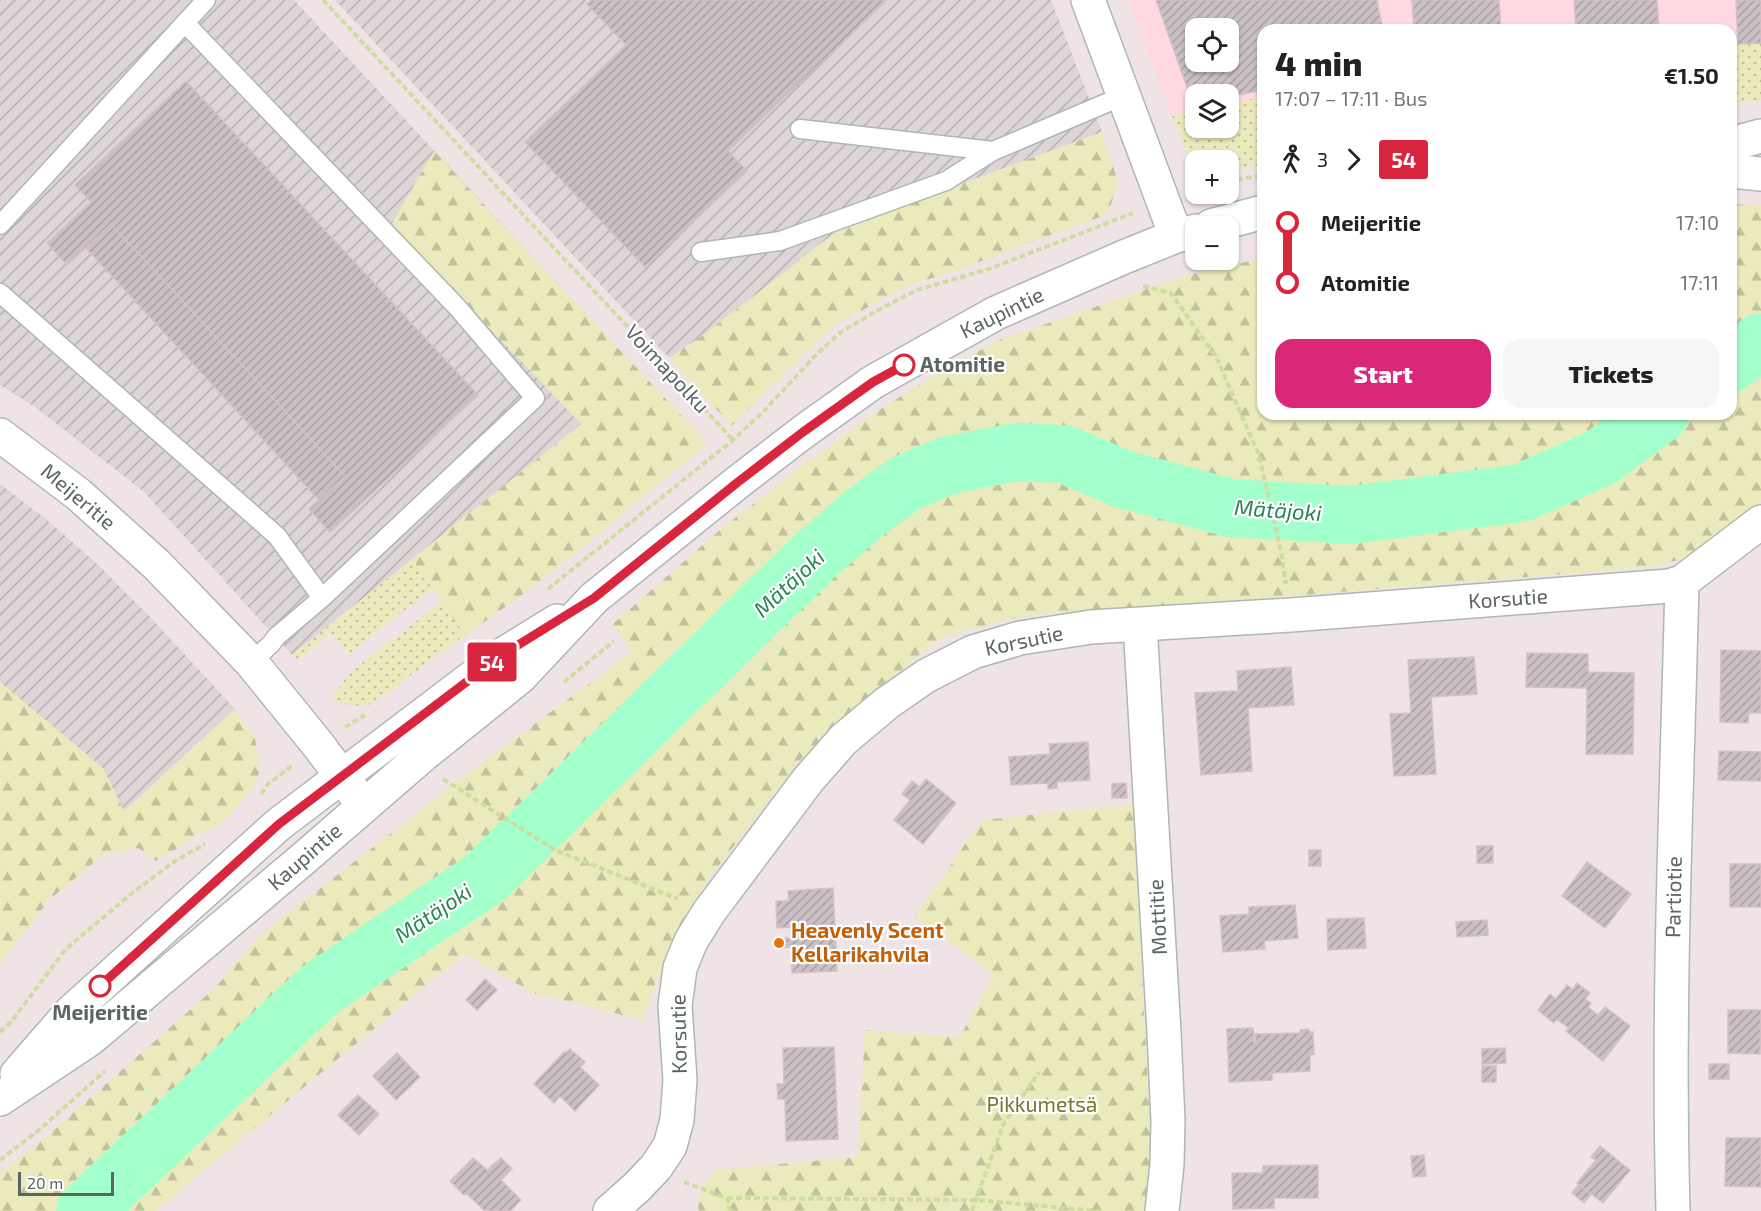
<!DOCTYPE html>
<html lang="en">
<head>
<meta charset="utf-8">
<style>
	body { margin:0; font-family:"Exo 2",sans-serif; background:#f6f6f6; color:#222; height:100vh; display:flex; flex-direction:column; font-size:22px; white-space:nowrap }
	* { box-sizing:border-box; margin:0 }
	p { font-size:20px; color:#767676 }
	.icon { flex:none; width:33px; height:33px; fill:none; stroke:currentColor; stroke-width:2; stroke-linecap:round; stroke-linejoin:round }
	.map { position:relative; flex:1; overflow:hidden }
	.drawer { position:absolute; left:1257px; top:24px; width:480px; height:396px; display:flex; flex-direction:column; background:#fff; border-radius:18px; box-shadow:0 2px 4px #0004 }
	.drawer>* { flex:none }
	.badge { padding:0 12px; border-radius:4px; font-size:21px; line-height:39px }
	.tools { position:absolute; left:1185px; top:18px; display:grid; gap:12px }
	.tools a { display:grid; place-items:center; width:54px; height:54px; border-radius:12px; background:#fff; box-shadow:0 2px 4px #0004; font-size:30px }
	.scale { position:absolute; left:18px; bottom:15px; width:96px; box-sizing:border-box; padding-left:6px; border:3px solid #5b6561; border-top:0; font-size:16px; line-height:21px; white-space:nowrap; color:#5b6561; -webkit-text-stroke:4px #fff; paint-order:stroke }
	.map>.badge { position:absolute; translate:-50% -50%; box-shadow:0 0 0 3px #fff }
	.legs { display:flex; align-items:center; gap:9px; height:66px; padding:0 18px; font-size:20px }
	.legs p { margin-inline-start:auto }
	.summary { display:flex; align-items:center; justify-content:space-between; height:102px; padding:0 18px }
	h1 { font-size:33px; font-weight:800; line-height:45px }
	.cta { display:flex; gap:12px; margin-top:auto; padding:12px 18px }
	.cta a { flex:1; height:69px; border-radius:18px; background:#db2777; color:#fff; font-size:24px; font-weight:800; line-height:69px; text-align:center }
	.cta a+a { background:#f6f6f6; color:#222 }
	ul { padding:0 18px; list-style:none }
	li { display:flex; align-items:center; gap:21px; height:60px; font-size:22px }
	li i { display:grid; place-items:center; width:9px; height:100%; margin:0 8px; background:currentColor }
	li i::after { content:''; width:15px; height:15px; margin:-8px; border:4px solid; border-radius:50%; background:#fff }
	li p { margin-inline-start:auto }
	li:first-child i { background:linear-gradient(#0000 50%,currentColor 0) }
	li:last-child i { background:linear-gradient(currentColor 50%,#0000 0) }
	.map>svg:first-child { display:block }
</style>
</head>
<body>
<div class="map">
<svg width="1761" height="1211" viewBox="0 0 1761 1211">
	<defs>
		<pattern id="industrial-furrows" width="10" height="10" patternUnits="userSpaceOnUse" patternTransform="scale(1.5)"><rect width="10" height="10" fill="#ded5d7"/><path d="M-1 1l2-2M0 10L10 0M9 11l2-2" fill="none" stroke="#b7b0b2"/></pattern>
		<pattern id="grass-dots" width="8" height="8" patternUnits="userSpaceOnUse" patternTransform="scale(1.5)"><rect width="8" height="8" fill="#eaeabc"/><path d="M2 2h.1M6 6h.1" fill="none" stroke="#c1c19c" stroke-width="1.8" stroke-linecap="round"/></pattern>
		<pattern id="forest-firs" width="22" height="20" patternUnits="userSpaceOnUse" patternTransform="scale(1.5)"><rect width="22" height="20" fill="#eaeabc"/><path d="M5 1l3.5 6h-7zM16 11l3.5 6h-7z" fill="#c1c19c"/></pattern>
		<pattern id="building-hatch" width="6" height="6" patternUnits="userSpaceOnUse" patternTransform="scale(1.5)"><rect width="6" height="6" fill="#cac0c3"/><path d="M-1 1l2-2M0 6l6-6M5 7l2-2" fill="none" stroke="#a7a0a2"/></pattern>
	</defs>
	<rect width="100%" height="100%" fill="#efe3e5"/>
	<path fill="#ffd8e1" fill-rule="evenodd" d="M1128 0H1761V43L1731 44V30H1263V96L1229 104 1228 94H1196L1195 111 1172 116ZM1196 28H1228V62H1196Z"/>
	<path fill="url(#industrial-furrows)" d="M0 0H294L643 375 292 655 143 491 35 407 0 385Z
		M335 0H1051L1102 132 841 228 706 334 669 358Z
		M0 484 47 520 94 561 149 616 235 709 124 812 0 931Z"/>
	<path fill="url(#grass-dots)" d="M1761 43V100L1731 104V44Z
		M1263 96V165L1229 172 1228 160H1196L1195 169 1194 168 1172 116 1195 111 1196 128H1228L1229 104Z
		M412 559 432 588 349 654 331 633 297 661 292 655Z
		M442 601 465 635 372 704C358 706 347 707 334 700L333 696 350 673Z"/>
	<path fill="url(#forest-firs)" d="M1102 132 1118 182 1108 214 949 273 909 285 835 325 807 351 732 426 669 358 706 333 841 228Z
		M434 151 643 375 708 443C629 508 551 578 465 635L412 559 581 424 391 225Z
		M1731 204 1761 206V502L1741 519 1686 558 1651 567 1239 600 1027 615 941 637 882 687 801 759 709 878 669 944 643 1020 533 993 464 954 155 1211H0V1172L47 1136 216 987 258 937 463 777 632 652 613 624 721 529 793 473 867 418 928 379 999 340 1185 276 1263 258V414H1731Z
		M0 682 103 768 124 811 235 709 255 739 259 761V773L254 787 227 819 156 861 138 848 104 854 49 900 0 964Z
		M1133 805 1152 1161 1144 1211H699L697 1200 715 1170 858 1157 865 1030 960 1037 994 974 914 917 982 820Z"/>
	<g fill="none" stroke-linecap="round" stroke-linejoin="round">
		<path stroke="#a3ffcb" stroke-width="9" d="M944 451 949 465"/>
		<path stroke="#a3ffcb" stroke-width="58" d="M1731 363 1761 342
			M85 1211 319 990 484 879 816 555 871 508 906 483 949 465 1016 452 1064 454 1123 479 1230 508 1351 515 1521 493 1600 458 1660 414"/>
	</g>
	<path fill="url(#building-hatch)" stroke="#d5c0c7" stroke-width="1.5" fill-rule="evenodd" d="M592 0H887L728 151 747 171 645 267 525 142 626 45 587 4Z
		M1156 0H1377L1383 30H1263V90L1228 97V94H1196V103L1193 104ZM1196 28H1228V62H1196Z
		M1412 0H1499L1501 30H1414Z
		M1574 0H1657L1659 30H1576Z
		M1736 0H1761V43L1738 44Z
		M186 81 478 395 330 532 309 509 345 476 111 224 67 265 47 243 91 202 75 185Z
		M111 224 345 476 319 500 86 248Z
		M1721 650 1761 651V713H1749L1748 723 1720 722Z
		M1527 653 1588 654V672L1634 673 1633 754H1586L1587 688 1526 687Z
		M1474 657 1477 694 1431 697 1436 774 1394 776 1390 714 1411 713 1408 660Z
		M1291 667 1294 705 1248 708 1252 771 1201 775 1195 693 1238 691 1237 671Z
		M1088 742 1090 780 1057 782V788L1048 789V783L1011 785 1009 757 1050 754 1049 744Z
		M1719 751 1761 752V781L1718 780Z
		M926 779 956 803 923 844 894 820 910 800 902 794 912 781 920 787Z
		M1126 783 1127 798H1112V784Z
		M1477 846H1493V863H1477Z
		M1309 850H1321V866H1309Z
		M1587 862 1631 894 1605 928 1562 896Z
		M1730 864H1761V907H1730Z
		M833 888 837 971 792 973 791 947 776 948 775 939 791 938 790 927 777 928 776 901H789L788 891Z
		M1295 905 1298 938 1264 941 1265 949 1223 952 1220 916 1249 914V907Z
		M1364 918 1366 948 1328 950 1327 919Z
		M1487 920 1488 935 1457 937 1456 922Z
		M485 979 497 990 477 1010 466 1000Z
		M1577 983 1590 993 1585 999 1591 1003 1588 1007 1598 1015 1605 1007 1630 1026 1603 1061 1566 1031 1569 1028 1556 1019 1554 1023 1538 1010 1550 994 1556 999 1567 985 1573 989Z
		M1728 1010H1761L1760 1054 1728 1053Z
		M1253 1028 1254 1043H1256L1255 1034 1300 1033V1030L1309 1029V1032H1313L1314 1054 1310 1055V1071L1272 1073V1080L1229 1082 1227 1029Z
		M834 1047 838 1139 786 1141 785 1099H778L777 1084H784L783 1048Z
		M1505 1048 1506 1063 1482 1064V1049Z
		M570 1049 585 1062 580 1067 599 1085 575 1111 560 1096 554 1103 534 1084 564 1052 566 1053Z
		M397 1053 420 1077 396 1100 373 1076Z
		M1709 1064H1729V1079H1709Z
		M1482 1066H1496V1082H1482Z
		M358 1095 379 1114 359 1135 338 1115Z
		M1726 1138H1761V1187L1725 1186Z
		M1600 1146 1630 1170 1603 1203 1577 1183 1596 1160 1591 1157Z
		M1424 1155 1426 1176 1413 1177 1411 1156Z
		M473 1158 487 1170 501 1158 512 1169 501 1180 521 1200 510 1211H485L466 1193 464 1195 450 1181Z
		M1318 1165V1198H1274V1208L1233 1209 1232 1173H1263V1166Z
		M1579 1184 1591 1194 1584 1203 1572 1193Z"/>
	<g fill="none" stroke-linecap="round" stroke-linejoin="round">
		<defs>
			<path id="lane" d="M185 23 457 307 535 398 322 598
				M800 129 993 151 1123 96
				M0 225 206 0
				M701 252 780 241 946 181 993 151
				M0 293 277 536 322 598 276 637 271 644 251 662"/>
			<path id="street" d="M1088 0 1176 236
				M0 435 78 494 156 564 251 662 319 746 364 806
				M1140 624 1164 1032 1168 1121 1167 1164 1162 1211
				M610 1211 637 1187 656 1167 670 1146 677 1120 680 1080 675 1006 680 968 691 941 709 912 808 780 843 740 887 703 926 676 973 652 1020 638 1091 627 1291 615 1669 586 1682 582 1761 522
				M1673 1211C1667 1001 1677 792 1682 582"/>
			<path id="secondary" d="M1731 144 1761 136
				M1731 171 1761 174
				M1211 226 1263 212
				M17 1074 71 1012 279 824 502 655 557 621
				M0 1099 90 1039 303 859 423 755 520 677 594 598 738 482 803 432 873 382 996 313 1124 257 1176 236 1196 231"/>
		</defs>
		<use href="#lane" stroke="#afb7b4" stroke-width="21"/>
		<use href="#street" stroke="#afb7b4" stroke-width="36"/>
		<use href="#secondary" stroke="#adb8b4" stroke-width="36"/>
		<path stroke="#ccdd9e" stroke-width="4" stroke-dasharray="6 3" stroke-linecap="butt" d="M323 0 733 440
			M1228 181 1263 175
			M1143 286 1171 293 1216 357 1259 455 1281 551 1286 584
			M548 589 733 440 762 413 817 354 841 332 878 310 917 290 989 269 1133 213
			M564 682 614 641
			M345 727 365 715
			M443 779 555 850 678 899
			M261 794 268 784 293 765
			M0 1032 11 1022 66 949 131 894 175 861 205 844
			M0 1160 39 1130 105 1071
			M684 1182 727 1198 730 1211
			M727 1198 976 1200 1099 1211
			M972 1211 1003 1125 1039 1072"/>
		<use href="#lane" stroke="#fff" stroke-width="18"/>
		<use href="#street" stroke="#fff" stroke-width="33"/>
		<use href="#secondary" stroke="#fff" stroke-width="33"/>
	</g>
	<g fill="none" stroke-linecap="round" stroke-linejoin="round">
		<defs>
			<path id="line-1" d="M100 986 279 824 502 655 594 598 738 482 803 432 873 382 904 365"/>
		</defs>
		<use href="#line-1" stroke="#fff" stroke-width="14"/>
		<use href="#line-1" stroke="#d7263d" stroke-width="9"/>
	</g>
	<g fill="#fff" stroke="#d7263d" stroke-width="3">
		<circle cx="904" cy="365" r="10"/>
		<circle cx="100" cy="986" r="10"/>
	</g>
	<circle fill="#e8710a" stroke="#fff" stroke-width="2" cx="779" cy="943" r="6"/>
	<g text-anchor="middle" stroke-width="4.5" stroke-linejoin="round" paint-order="stroke">
		<g font-size="21" fill="#5b6561" stroke="#fff">
			<text transform="translate(1002 313) rotate(-26)" y="7">Kaupintie</text>
			<text transform="translate(667 369) rotate(47)" y="7">Voimapolku</text>
			<text transform="translate(78 497) rotate(40)" y="7">Meijeritie</text>
			<text transform="translate(1508 599) rotate(-4)" y="7">Korsutie</text>
			<text transform="translate(1024 641) rotate(-12)" y="7">Korsutie</text>
			<text transform="translate(305 857) rotate(-41)" y="7">Kaupintie</text>
			<text transform="translate(1674 897) rotate(-89)" y="7">Partiotie</text>
			<text transform="translate(1158 917) rotate(-93)" y="7">Mottitie</text>
			<text transform="translate(679 1034) rotate(-91)" y="7">Korsutie</text>
		</g>
		<g font-size="21" font-weight="bold" fill="#5b6561" stroke="#fff" text-anchor="start">
			<text x="920" y="372">Atomitie</text>
			<text x="100" y="1020" text-anchor="middle">Meijeritie</text>
		</g>
		<g font-size="21" font-weight="bold" fill="#c56008" stroke="#fff" text-anchor="start">
			<text x="791" y="938">Heavenly Scent<tspan x="791" dy="24">Kellarikahvila</tspan></text>
		</g>
		<g font-size="21" fill="#737728" stroke="#fff">
			<text x="1042" y="1112">Pikkumetsä</text>
		</g>
		<g font-size="22" font-style="italic" fill="#298357" stroke="#fff">
			<text transform="translate(1278 510) rotate(4)" y="8">Mätäjoki</text>
			<text transform="translate(789 583) rotate(-43)" y="8">Mätäjoki</text>
			<text transform="translate(433 913) rotate(-34)" y="8">Mätäjoki</text>
		</g>
	</g>
</svg>
<div class="tools">
<a><svg class="icon" aria-label="locate" viewBox="0 0 24 24"><circle cx="12" cy="12" r="6"/><path d="M12 2v4M12 18v4M2 12h4M18 12h4"/></svg></a>
<a><svg class="icon" aria-label="layers" viewBox="0 0 24 24"><path d="M12 4l9 5-9 5-9-5zM3 14l9 5 9-5"/></svg></a>
<a>+</a>
<a>−</a>
</div>
<div class="scale">20 m</div>
<b class="badge" style="left:492px;top:662px;background:#d7263d;color:#fff">54</b>
<section class="drawer">
<div class="summary"><div><h1>4 min</h1><p>17:07 – 17:11 · Bus</p></div><b>€1.50</b></div>
<div class="legs"><svg class="icon" aria-label="walk" viewBox="0 0 24 24"><circle cx="13" cy="4" r="2"/><path d="M13 8l-2 6 4 7M11 14l-3 7M7 12l3-4h3l4 4"/></svg>3<svg class="icon" aria-label="forward" viewBox="0 0 24 24"><path d="M9 5l7 7-7 7"/></svg><b class="badge" style="background:#d7263d;color:#fff">54</b></div>
<ul>
<li><i style="color:#d7263d"></i><b>Meijeritie</b><p>17:10</p></li>
<li><i style="color:#d7263d"></i><b>Atomitie</b><p>17:11</p></li>
</ul>
<div class="cta"><a>Start</a><a>Tickets</a></div>
</section>
</div>
</body>
</html>
